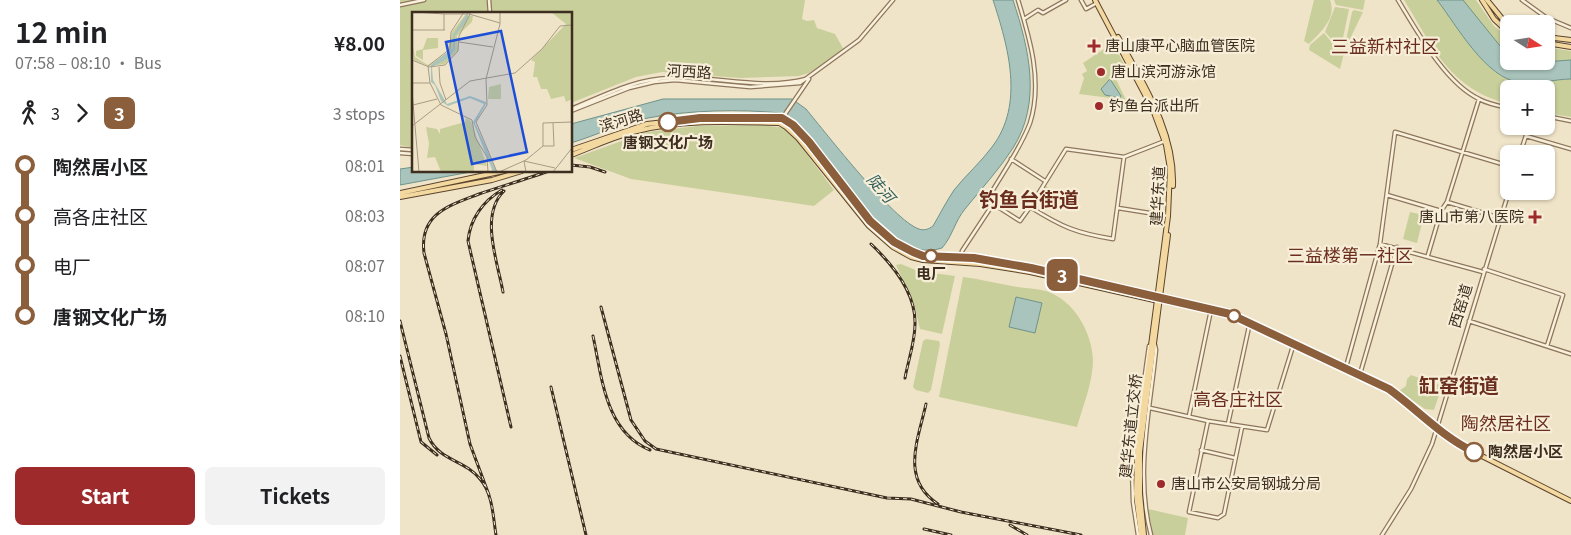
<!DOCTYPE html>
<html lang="en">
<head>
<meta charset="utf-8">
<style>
	body { margin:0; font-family:Georgia,"Noto Sans SC",serif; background:#f2f2f2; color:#202124; height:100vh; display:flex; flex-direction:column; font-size:19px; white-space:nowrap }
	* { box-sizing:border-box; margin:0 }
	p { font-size:16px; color:#757577 }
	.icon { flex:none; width:28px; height:28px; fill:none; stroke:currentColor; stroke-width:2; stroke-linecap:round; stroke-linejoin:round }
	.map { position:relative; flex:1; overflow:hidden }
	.panel { display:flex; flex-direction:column; background:#fff; width:400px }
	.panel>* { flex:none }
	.badge { padding:0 10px; border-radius:8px; font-size:18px; line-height:32px }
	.needle { width:32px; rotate:102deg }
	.controls { position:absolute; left:1100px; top:15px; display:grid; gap:10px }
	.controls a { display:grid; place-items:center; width:55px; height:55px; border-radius:8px; background:#fff; box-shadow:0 1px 4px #0004; font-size:25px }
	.map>.badge { position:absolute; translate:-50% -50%; box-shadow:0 0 0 2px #fff }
	.legs { display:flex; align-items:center; gap:8px; height:55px; padding:0 15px; font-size:16px }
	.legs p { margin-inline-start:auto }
	.headline { display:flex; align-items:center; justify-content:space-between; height:85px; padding:0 15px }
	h1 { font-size:28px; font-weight:700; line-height:38px }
	.primary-button { display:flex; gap:10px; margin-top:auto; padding:10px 15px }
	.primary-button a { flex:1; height:58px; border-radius:8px; background:#9e2a2b; color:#fff; font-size:20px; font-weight:700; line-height:58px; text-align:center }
	.primary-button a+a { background:#f2f2f2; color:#202124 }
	ul { padding:0 15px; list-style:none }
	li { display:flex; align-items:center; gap:18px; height:50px; font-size:19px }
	li i { display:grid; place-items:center; width:8px; height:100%; margin:0 6px; background:currentColor }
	li i::after { content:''; width:12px; height:12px; margin:-6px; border:4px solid; border-radius:50%; background:#fff }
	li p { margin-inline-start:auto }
	li:first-child i { background:linear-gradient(#0000 50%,currentColor 0) }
	li:last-child i { background:linear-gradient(currentColor 50%,#0000 0) }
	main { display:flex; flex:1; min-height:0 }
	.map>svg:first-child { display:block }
</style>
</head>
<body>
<main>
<section class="panel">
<div class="headline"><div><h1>12 min</h1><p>07:58 – 08:10 · Bus</p></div><b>¥8.00</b></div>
<div class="legs"><svg class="icon" aria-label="walk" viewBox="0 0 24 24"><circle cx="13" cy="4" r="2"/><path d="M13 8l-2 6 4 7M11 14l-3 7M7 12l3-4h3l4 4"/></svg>3<svg class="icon" aria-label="forward" viewBox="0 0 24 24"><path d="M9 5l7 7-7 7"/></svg><b class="badge" style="background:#8b5e3c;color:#fff">3</b><p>3 stops</p></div>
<ul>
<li><i style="color:#8b5e3c"></i><b>陶然居小区</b><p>08:01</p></li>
<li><i style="color:#8b5e3c"></i><span>高各庄社区</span><p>08:03</p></li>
<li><i style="color:#8b5e3c"></i><span>电厂</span><p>08:07</p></li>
<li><i style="color:#8b5e3c"></i><b>唐钢文化广场</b><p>08:10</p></li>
</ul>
<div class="primary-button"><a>Start</a><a>Tickets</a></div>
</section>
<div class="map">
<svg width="1171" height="535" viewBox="0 0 1171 535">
	<rect width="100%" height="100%" fill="#f0e4c8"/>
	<path fill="#c9cf9b" d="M0 0H405L402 19 407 21 414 20 417 28 435 34 444 50 409 73 399 76 340 78 262 72 236 77 171 103V14H14V148L0 145Z
		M914 0H930C937 18 921 32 909 44L904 41Z
		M934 0H965L963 10 936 5Z
		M1004 0H1076L1094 26 1109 38V61H1146V47L1171 51V117L1146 113V89H1109V104C1049 89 1034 48 1004 0Z
		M935 7 949 9 942 43H935L925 32Z
		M954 10 963 12 947 45H945L952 12Z
		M924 33 933 44 942 45 945 49 940 69 909 50 910 45Z
		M713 43 725 66 714 75 726 100 679 94 684 78 682 74 687 71 683 63Z
		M363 125 384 128 390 132 434 190 414 206 231 179 174 158 247 132 297 126Z
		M646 186 653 190 646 202 639 198Z
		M1010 212 1024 215 1017 243 1003 239Z
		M501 264 518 271 555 276 542 334 520 329 514 305 496 265Z
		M563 277C580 279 595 283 612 286 623 288 635 288 646 291 674 300 692 332 693 360 693 382 683 406 677 427L539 397Z
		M526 339 539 341 540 344 531 390 528 393 516 390 513 387 523 341Z
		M1011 375 1042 386 1034 410 1025 409 999 391 1006 386 1007 379Z
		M748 509 788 518 785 535H753Z"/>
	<path fill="#a9c4bc" stroke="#6f938a" d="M593 0H613C629 49 642 102 613 148 599 170 581 189 565 209 555 221 552 237 542 248 477 269 433 137 381 113 340 109 288 110 248 118 221 123 197 135 171 143V124L263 99H392L406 109C426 133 494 221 519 229 524 231 529 229 533 226 540 214 546 202 554 190 566 175 581 162 592 147 625 104 608 46 593 0Z
		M1037 0H1063L1109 57V61L1130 63 1171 60V79C1154 79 1137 85 1121 83 1085 78 1058 27 1037 0Z
		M710 79 721 96 720 98 705 95 701 89Z
		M14 167V171H76L0 185V169Z
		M616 297 642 303 635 333 609 327Z"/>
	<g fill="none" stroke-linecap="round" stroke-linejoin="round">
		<defs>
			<path id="minor" d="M89 0 90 14
				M618 0C630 39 643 82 630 123 620 150 601 175 587 200L620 221 630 207
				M681 0 686 9 697 3
				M998 0C1017 31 1045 83 1079 99 1088 104 1099 106 1109 108
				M1122 0 1147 18 1171 28
				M0 5 24 0
				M624 19 638 10 643 13 666 0
				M1144 24 1147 18
				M171 109C203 96 234 79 269 78 315 75 360 91 406 79
				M171 111 229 88 254 82 275 80 350 87 400 83 459 40 493 0
				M1146 116 1171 121
				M379 123 409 79
				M1126 136 1171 149
				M0 149 14 150
				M0 153 14 154
				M1120 154 1129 126
				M724 157 713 239C676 233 662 227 630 207L666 149 724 157 765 141
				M611 159 645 181
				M987 195 1041 211 1047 202 1079 99
				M1047 202 1100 218
				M718 208 768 216
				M980 244 1083 272
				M1028 255 1041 211
				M561 262 562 251 593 204
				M1084 269 1163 295 1147 346
				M1069 321 1171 354
				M946 367 980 244 995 132 1109 166
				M960 374 997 247
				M750 408 808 421 867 430 894 343
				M789 416 811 310
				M808 421 789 512 818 518 824 514 842 427
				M828 424 850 322
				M801 450 835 458
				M738 535 733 502 732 468 749 346
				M751 535C735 475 750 410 756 350L755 345
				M982 535 1011 489 1032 444 1109 191"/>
			<path id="major" d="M695 0 753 110 766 145 770 169 768 216 737 452 736 494 741 535
				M1082 0 1094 19 1109 33
				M1087 0 1109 27
				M718 37C743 84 775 131 773 186
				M1146 37 1171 40
				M1146 43 1171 47
				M171 150 247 124 300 118 382 119C397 125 407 140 417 152 441 182 462 219 493 242 522 262 556 255 589 260 645 270 701 283 756 296L759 299
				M171 155C193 147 214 136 237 131 283 119 331 122 379 123L386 127 398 138 469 226 493 247 511 257 523 260 580 264 630 272 754 300 759 299
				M0 193 104 171
				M0 197 92 180 122 171
				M759 299 830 314 923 356 989 389 1013 406 1035 428 1058 444 1171 501
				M744 535 740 494V452L768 235"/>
		</defs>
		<use href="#minor" stroke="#8d765c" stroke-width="5"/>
		<use href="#major" stroke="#5b4430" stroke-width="6"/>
		<use href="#minor" stroke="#faf1dc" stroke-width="2.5"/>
		<use href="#major" stroke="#f3d9a0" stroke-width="4"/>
		<defs>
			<path id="rail" d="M171 165 190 167 205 172
				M102 190C83 201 70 219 68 241L111 427
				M471 244C492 264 516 292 515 324 515 342 508 361 505 378
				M103 292C98 263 79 215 104 191
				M201 307 231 420 245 441 256 449 487 498 511 499 561 512 681 535
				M0 321 29 438C40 461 65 460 80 479 93 494 93 517 96 535
				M193 336C202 377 205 432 250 450
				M0 356 21 442 37 455
				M151 387 186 535
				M526 404C518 440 500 479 538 504
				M89 495 70 444 46 334 24 253C19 213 51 205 79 194 103 186 126 179 149 171
				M610 525 627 535
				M524 529 551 535"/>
		</defs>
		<use href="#rail" stroke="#3d2e20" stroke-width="3"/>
		<use href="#rail" stroke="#f7eed8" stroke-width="1" stroke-dasharray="4" stroke-linecap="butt"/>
	</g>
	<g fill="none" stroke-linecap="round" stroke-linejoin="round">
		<defs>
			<path id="line-1" d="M268 122 300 118H382L393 125 409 142 470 221 494 242 513 252 523 256 574 258 631 268 830 314 989 389C1018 410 1041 436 1074 452"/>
		</defs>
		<use href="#line-1" stroke="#fff" stroke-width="11"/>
		<use href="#line-1" stroke="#8b5e3c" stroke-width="8"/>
	</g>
	<g fill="#9e2a2b" stroke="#f7eed8" stroke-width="2">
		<path d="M691.5 38.5h5v5h5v5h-5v5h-5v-5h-5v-5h5z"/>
		<circle cx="701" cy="72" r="5"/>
		<circle cx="699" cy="106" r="5"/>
		<path d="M1132.5 209.5h5v5h5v5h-5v5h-5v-5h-5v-5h5z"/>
		<circle cx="761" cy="484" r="5"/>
	</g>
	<g fill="#fff" stroke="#8b5e3c" stroke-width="2.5">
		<circle cx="268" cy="122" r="9"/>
		<circle cx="531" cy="256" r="6"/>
		<circle cx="834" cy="316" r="6"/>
		<circle cx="1074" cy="452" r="9"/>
	</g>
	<g text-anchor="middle" stroke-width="4.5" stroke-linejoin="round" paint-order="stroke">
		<g font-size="15" fill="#3d2e20" stroke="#f7eed8" text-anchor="start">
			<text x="705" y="51">唐山康平心脑血管医院</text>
			<text x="711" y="77">唐山滨河游泳馆</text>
			<text x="709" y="111">钓鱼台派出所</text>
			<text x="1124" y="222" text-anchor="end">唐山市第八医院</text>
			<text x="771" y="489">唐山市公安局钢城分局</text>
		</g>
		<g font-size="15" fill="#3d2e20" stroke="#f7eed8">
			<text transform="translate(289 72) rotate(3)" y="5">河西路</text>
			<text transform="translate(221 121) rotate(-17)" y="5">滨河路</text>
			<text transform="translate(758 196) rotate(-87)" y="5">建华东道</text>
			<text transform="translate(1061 306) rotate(-73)" y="5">西窑道</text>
			<text transform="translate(731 426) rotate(-84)" y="5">建华东道立交桥</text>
		</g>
		<g font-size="15" font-weight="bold" fill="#3d2e20" stroke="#f7eed8">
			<text x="268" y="148">唐钢文化广场</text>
			<text x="531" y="279">电厂</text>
			<text x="1088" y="457" text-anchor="start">陶然居小区</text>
		</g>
		<g font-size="16" font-style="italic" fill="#2f5d5a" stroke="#f7eed8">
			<text transform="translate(481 188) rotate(49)" y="6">陡河</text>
		</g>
		<g font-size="18" fill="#6b2e1e" stroke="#f7eed8">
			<text x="985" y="53">三益新村社区</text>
			<text x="950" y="262">三益楼第一社区</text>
			<text x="838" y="406">高各庄社区</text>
			<text x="1106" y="430">陶然居社区</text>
		</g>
		<g font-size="20" font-weight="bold" fill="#6b2e1e" stroke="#f7eed8">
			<text x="629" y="207">钓鱼台街道</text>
			<text x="1059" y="393">缸窑街道</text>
		</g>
	</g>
	<g transform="translate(12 12)">
		<rect width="160" height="160" fill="#f0e4c8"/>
		<path d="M139 0H160V87L154 90 152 84 139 87 135 77H129L125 65H121L123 50 119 48 154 12ZM53 3 61 4 60 10 45 24 46 38 33 52 16 54 2 48 0 30 3 45 14 52 17 53 36 40 40 20ZM15 26H26V36L11 38V48L4 44V39L11 37ZM89 72V87H76L77 75ZM54 106 59 109 75 154 62 152V160H29L23 145 15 146 17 132 14 115 25 117 28 122V117L53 110Z" fill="#c9cf9b"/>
		<path d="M56 0V7L43 24V37L35 47 20 55 21 68 35 92 58 84 74 90V92L63 111 85 160H81L61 110 72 92 58 86 36 94 29 89 23 73 19 70V53L41 36V23Z" fill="#a9c4bc"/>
		<path fill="none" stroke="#a89b85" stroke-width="1" d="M4 0 32 2M57 2 88 11M0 18H33M32 18V2H59M47 30 81 35M0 48 17 55 33 53 46 39 47 24 58 2M27 55 28 71 34 88M74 67 75 93 64 110 85 160M74 67 88 12V0M0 71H18M0 79 7 160M1 93 25 87M29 93 60 108 63 125 75 145 76 160M29 93 18 71 16 54 38 37 39 20 52 0M131 111 160 110M131 111V134M0 114 58 69 103 61 130 37 148 14 160 13M131 134H142L141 111M87 160 114 148 131 134M114 160 112 149 143 156M141 160 160 136"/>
		<path fill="#1d4ed8" fill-opacity="0.15" stroke="#1d4ed8" stroke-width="2.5" d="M89 19 115 140 60 152 34 30Z"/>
		<rect width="160" height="160" fill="none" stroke="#3d2e20" stroke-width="2.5"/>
	</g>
</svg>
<div class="controls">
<a><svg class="needle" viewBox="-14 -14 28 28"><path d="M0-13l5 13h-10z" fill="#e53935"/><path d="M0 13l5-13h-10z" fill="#757577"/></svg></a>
<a>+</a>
<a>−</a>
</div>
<b class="badge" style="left:662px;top:275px;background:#8b5e3c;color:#fff">3</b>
</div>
</main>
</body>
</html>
